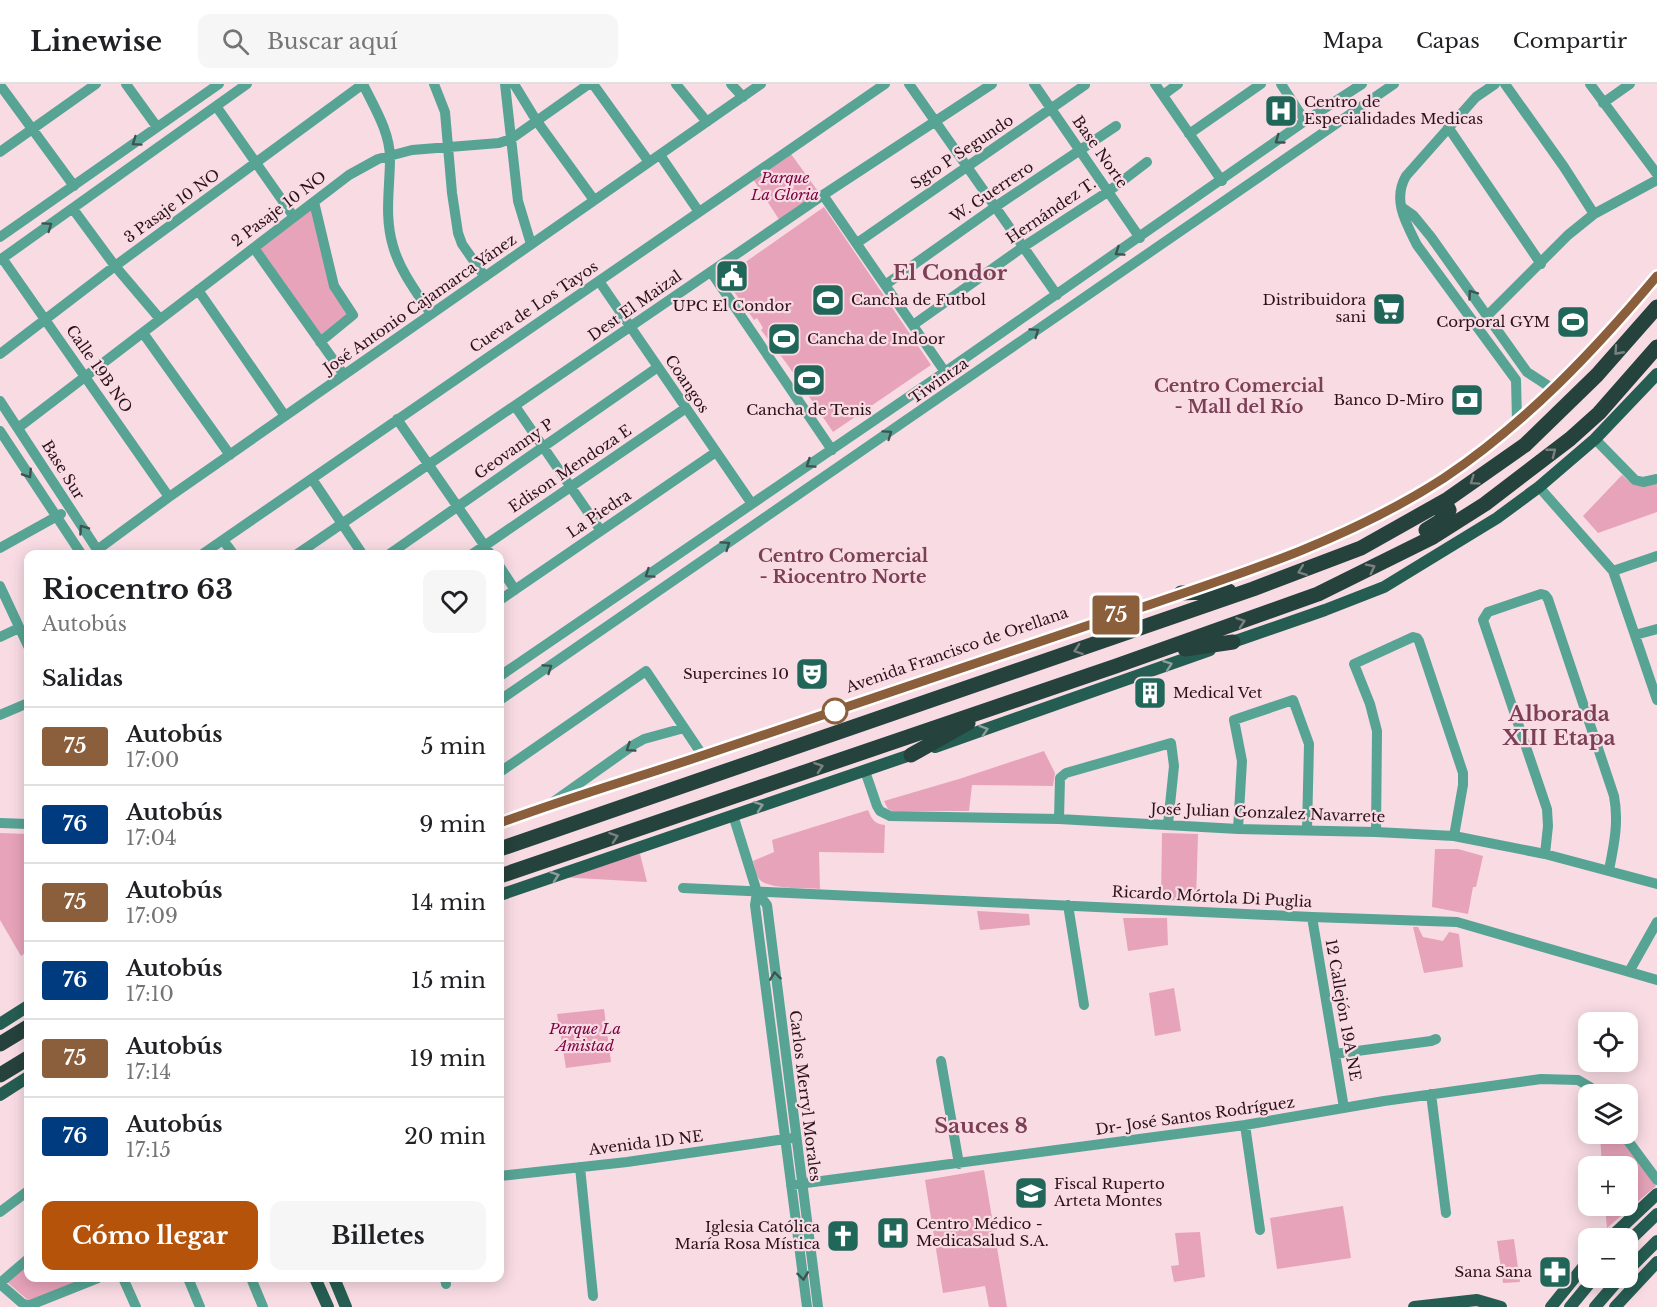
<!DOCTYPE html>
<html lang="es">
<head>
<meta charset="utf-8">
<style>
	body { margin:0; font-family:"Libre Baskerville",serif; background:#f6f6f6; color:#202124; height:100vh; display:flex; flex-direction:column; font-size:22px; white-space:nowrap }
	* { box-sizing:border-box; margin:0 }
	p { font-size:20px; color:#757577 }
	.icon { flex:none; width:33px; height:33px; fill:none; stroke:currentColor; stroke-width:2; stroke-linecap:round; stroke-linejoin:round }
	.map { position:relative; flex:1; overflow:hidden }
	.details { position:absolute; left:24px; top:466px; width:480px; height:732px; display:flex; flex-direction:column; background:#fff; border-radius:12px; box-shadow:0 3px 15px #0003 }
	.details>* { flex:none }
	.badge { padding:0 12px; border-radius:4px; font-size:21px; line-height:39px }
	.controls { position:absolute; left:1578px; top:928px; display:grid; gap:12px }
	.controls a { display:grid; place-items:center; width:60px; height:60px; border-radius:12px; background:#fff; box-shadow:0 3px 15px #0003; font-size:30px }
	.map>.badge { position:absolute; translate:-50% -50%; box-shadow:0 0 0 3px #fff }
	h2 { padding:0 18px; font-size:22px; line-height:54px }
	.round { display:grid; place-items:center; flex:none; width:63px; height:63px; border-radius:12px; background:#f6f6f6 }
	.headline { display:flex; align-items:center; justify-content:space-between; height:102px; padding:0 18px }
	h1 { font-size:28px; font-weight:800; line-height:45px }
	.action { display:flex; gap:12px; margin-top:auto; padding:12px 18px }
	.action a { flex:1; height:69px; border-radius:12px; background:#b45309; color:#fff; font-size:24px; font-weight:800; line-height:69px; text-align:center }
	.action a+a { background:#f6f6f6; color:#202124 }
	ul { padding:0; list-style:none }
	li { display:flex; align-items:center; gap:18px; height:78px; padding:0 18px; border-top:2px solid #e0e0e0 }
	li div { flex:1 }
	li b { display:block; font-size:22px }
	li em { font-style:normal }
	li .badge { min-width:66px; font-weight:700; text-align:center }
	header { display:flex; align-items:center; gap:36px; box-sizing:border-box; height:84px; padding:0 30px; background:#fff; border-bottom:2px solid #e0e0e0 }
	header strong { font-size:28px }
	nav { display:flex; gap:33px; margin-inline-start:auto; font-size:21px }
	.search { width:420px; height:54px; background:#f6f6f6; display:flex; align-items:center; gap:15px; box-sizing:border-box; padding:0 21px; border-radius:12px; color:#757577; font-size:22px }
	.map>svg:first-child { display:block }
</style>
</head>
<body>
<header>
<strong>Linewise</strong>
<div class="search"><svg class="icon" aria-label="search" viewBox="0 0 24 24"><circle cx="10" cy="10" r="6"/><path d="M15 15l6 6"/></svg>Buscar aquí</div>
<nav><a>Mapa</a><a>Capas</a><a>Compartir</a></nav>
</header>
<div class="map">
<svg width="1657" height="1223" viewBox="0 0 1657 1223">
	<rect width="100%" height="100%" fill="#f9dbe4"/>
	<path fill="#e7a3b9" d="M791 70 820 110 780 137 753 95Z
		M311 123 350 232 320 254 257 164Z
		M824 123 931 281 833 348 787 280 761 246 763 244 757 234 754 236 730 202 733 199 727 191Z
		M1622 391 1630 398 1657 399V428L1598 449 1583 432Z
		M1044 667 1055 689 1053 702 972 701 969 727H892L888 725 884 717 959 695Z
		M868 726C872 736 875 740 885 741L884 769 819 768 820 805C807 804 768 806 759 795 756 791 755 783 753 777L774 768 772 756Z
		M0 749 28 750V867L21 872 0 836Z
		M1162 749 1198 750 1196 817 1161 816Z
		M1435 765H1458L1483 772 1476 803H1473L1468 830 1432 823Z
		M640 770 647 798 559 793Z
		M977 827 1029 830 1030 841 980 846Z
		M1123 834H1167L1168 861 1128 867Z
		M1413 843H1418L1423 853 1443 857 1449 848 1459 850 1463 883 1424 889Z
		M1174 904 1181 947 1155 952 1149 909Z
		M604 925 611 978 566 984 557 930Z
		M1600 1050H1619L1656 1102 1607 1144 1605 1122H1628V1083H1602Z
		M984 1086 1007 1223H989L985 1202 943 1209 925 1096Z
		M1343 1122 1351 1174 1277 1185 1270 1134Z
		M1200 1148 1205 1193 1174 1198 1171 1182 1179 1181 1175 1149Z
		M1514 1155 1520 1198 1503 1199 1497 1157Z
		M28 1178V1194H85L29 1217 7 1198Z"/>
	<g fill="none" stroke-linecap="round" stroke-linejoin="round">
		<path stroke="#57a494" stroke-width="10" d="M126 0 157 43
			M363 0C374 23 390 48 390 74 390 104 384 132 393 162 400 187 417 209 431 230
			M434 0 445 28 452 109 458 149 462 160 485 193
			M505 0 518 117 531 160
			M514 0 536 36 594 116
			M593 0 649 78
			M676 0 707 38
			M731 0 743 13
			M909 0 1057 211
			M1034 0 1140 154
			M1155 0 1222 97
			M1281 0 1305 37
			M1495 0 1476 13 1406 92C1392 116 1406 139 1417 161L1516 296 1517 337
			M1505 0 1564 83 1594 130
			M1590 0 1657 90
			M0 1 74 102
			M1163 11 1178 0
			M1603 19 1630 0
			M216 22 294 133
			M1448 43 1541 180
			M1189 50 1261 0
			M0 68 96 0
			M660 71 699 128
			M823 111 945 288
			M314 118 334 202 353 231 320 258
			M1403 124 1413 131 1431 153 1527 288 1553 305
			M73 125 115 182 160 235
			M0 153 219 0
			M857 159 1085 1
			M254 164 344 291
			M2 174 169 413
			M0 176 247 0
			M711 188 832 366
			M599 197 752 420
			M885 201 995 123 1116 42
			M198 206 285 332
			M1488 231 1568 151 1594 130 1657 96
			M913 241 1023 163 1109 107 1147 78
			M143 249 230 371
			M0 270 115 182 363 0
			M0 317 100 470
			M515 322 601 447
			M397 335 491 471
			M18 344 349 91 378 75 412 66 499 59 511 55 589 0
			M0 347 82 471
			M1595 355 1635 396 1643 398 1657 395
			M312 395 363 471
			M1539 403 1613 487 1657 616
			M223 456 234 471
			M0 464 61 430
			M97 466 169 413 761 0
			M201 471 885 0
			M296 471 823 111 992 0
			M388 471 658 283
			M471 471 686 324
			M500 483 515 506
			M1613 487 1657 472
			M0 502 28 562
			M500 516 716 368
			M1635 551 1657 545
			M0 553 19 544
			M500 592 945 288 1305 37 1362 0
			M500 616 1394 0
			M0 631 28 619
			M865 687 877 722 880 727 890 732 1059 735 1238 745 1376 748 1454 752 1545 770 1657 800
			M500 688 646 587 703 672
			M553 718 635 660 644 655 684 644
			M733 731 757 808 767 821 818 1223
			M1059 735 1060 694 1066 689 1171 659 1174 682 1168 740
			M0 739 28 740
			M1238 745 1242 677 1234 636 1293 616 1309 660 1307 746
			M1376 748 1377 647 1370 620 1354 580 1413 553 1417 554 1419 557 1463 689V701L1454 752
			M1545 770 1548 742 1547 725 1483 536 1488 528 1541 510 1545 511 1548 515 1614 712C1619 738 1614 761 1609 786
			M683 804 1312 833 1457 838 1657 896
			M757 808 755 821 807 1223
			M1068 821 1084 921
			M1312 833 1344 1024
			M1630 886 1657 838
			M1335 970 1431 957 1436 955
			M941 977 959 1080
			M1431 1010 1446 1129
			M1245 1041 1260 1146
			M1623 1050 1657 1096
			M580 1083 593 1212
			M500 1092 627 1078 792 1054
			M791 1101 1245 1041 1384 1017 1541 995 1578 996 1590 1003 1596 1011
			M0 1128 28 1107
			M123 1194 136 1223
			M188 1194 200 1223
			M251 1194 263 1223
			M445 1194 446 1200
			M0 1199 28 1175
			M0 1200 22 1219 28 1222 98 1194"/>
		<path stroke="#265d52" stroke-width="12" d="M1227 560 1325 526 1384 503 1497 434 1539 403 1595 355 1657 290
			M935 663 1210 566
			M500 739C567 714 636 694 704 671 835 628 965 583 1095 539 1214 498 1338 464 1444 394 1526 339 1594 267 1657 192
			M500 811 919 668
			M0 940 28 922
			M0 1011 28 993
			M1609 1155 1657 1110
			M1628 1158 1657 1130
			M1628 1186 1657 1157
			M315 1194 328 1223
			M334 1194 346 1223
			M1414 1223 1477 1216 1501 1223
			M1551 1223 1588 1177
			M1570 1223 1594 1194
			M1595 1223 1620 1194
			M1615 1223 1657 1178"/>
		<path stroke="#26423c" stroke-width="15" d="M1426 446 1439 438 1449 426 1447 422 1439 420
			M1181 509 1229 507
			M1185 565 1233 558
			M911 671 968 639
			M500 765 1253 505 1361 464 1448 415 1525 361 1597 291 1657 223
			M500 792 1116 582 1318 510 1433 453 1485 420 1570 355 1599 329 1657 263
			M0 960 28 943
			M0 991 28 974"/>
	</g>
	<defs><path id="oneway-chevron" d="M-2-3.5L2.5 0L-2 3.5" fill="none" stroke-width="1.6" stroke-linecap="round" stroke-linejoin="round" transform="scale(1.5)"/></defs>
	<g stroke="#3e5351">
		<use href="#oneway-chevron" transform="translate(1279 56) rotate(144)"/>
		<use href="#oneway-chevron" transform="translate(136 58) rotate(145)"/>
		<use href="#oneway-chevron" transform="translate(48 142) rotate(-35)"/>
		<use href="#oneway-chevron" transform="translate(1119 168) rotate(146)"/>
		<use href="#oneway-chevron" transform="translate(1472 210) rotate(-126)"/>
		<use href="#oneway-chevron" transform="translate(1035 248) rotate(-35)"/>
		<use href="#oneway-chevron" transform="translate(888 350) rotate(-35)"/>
		<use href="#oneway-chevron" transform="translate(810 380) rotate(146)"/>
		<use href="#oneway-chevron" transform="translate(28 390) rotate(57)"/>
		<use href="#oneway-chevron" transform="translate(83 445) rotate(-125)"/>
		<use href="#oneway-chevron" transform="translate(726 461) rotate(-35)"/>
		<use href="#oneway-chevron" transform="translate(649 490) rotate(146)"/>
		<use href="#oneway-chevron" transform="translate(548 584) rotate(-34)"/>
		<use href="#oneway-chevron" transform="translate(630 664) rotate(146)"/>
		<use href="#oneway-chevron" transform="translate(775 892) rotate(-97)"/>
		<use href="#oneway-chevron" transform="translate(803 1192) rotate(83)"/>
	</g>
	<g stroke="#7a7f7f">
		<use href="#oneway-chevron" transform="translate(1618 267) rotate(132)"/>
		<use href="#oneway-chevron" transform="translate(1552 368) rotate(-38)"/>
		<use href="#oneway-chevron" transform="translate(1474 397) rotate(145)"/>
		<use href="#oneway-chevron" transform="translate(1371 484) rotate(-27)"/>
		<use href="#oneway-chevron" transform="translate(1302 487) rotate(159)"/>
		<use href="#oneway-chevron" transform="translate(1241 538) rotate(-19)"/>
		<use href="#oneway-chevron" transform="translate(1078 566) rotate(161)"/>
		<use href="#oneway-chevron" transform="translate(819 683) rotate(-19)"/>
		<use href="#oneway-chevron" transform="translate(614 753) rotate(-19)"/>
	</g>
	<g stroke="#909c9b">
		<use href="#oneway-chevron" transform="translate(1168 581) rotate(-20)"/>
		<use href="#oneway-chevron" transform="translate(984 646) rotate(-18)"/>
		<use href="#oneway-chevron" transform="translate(759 722) rotate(-19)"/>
		<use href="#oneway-chevron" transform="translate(555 792) rotate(-19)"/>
	</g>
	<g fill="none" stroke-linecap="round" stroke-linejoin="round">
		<defs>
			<path id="line" d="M500 739C567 714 636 694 704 671 837 627 969 581 1101 537 1218 497 1339 462 1444 394 1526 339 1594 267 1657 192"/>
		</defs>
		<use href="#line" stroke="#fff" stroke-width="14"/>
		<use href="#line" stroke="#8b5e3c" stroke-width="9"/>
	</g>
	<defs>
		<symbol id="hospital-square" viewBox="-11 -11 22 22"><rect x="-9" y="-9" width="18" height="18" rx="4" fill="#206659" stroke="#f9dbe4"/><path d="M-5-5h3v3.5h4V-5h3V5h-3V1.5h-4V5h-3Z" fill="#fff"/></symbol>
		<symbol id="civic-square" viewBox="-11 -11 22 22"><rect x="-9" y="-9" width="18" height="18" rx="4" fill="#206659" stroke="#f9dbe4"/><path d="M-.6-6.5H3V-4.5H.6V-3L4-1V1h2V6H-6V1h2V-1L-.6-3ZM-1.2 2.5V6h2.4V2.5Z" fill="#fff"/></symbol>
		<symbol id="stadium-square" viewBox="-11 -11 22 22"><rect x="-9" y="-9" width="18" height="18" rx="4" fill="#206659" stroke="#f9dbe4"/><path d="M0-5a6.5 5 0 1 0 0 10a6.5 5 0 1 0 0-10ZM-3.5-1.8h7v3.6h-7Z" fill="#fff"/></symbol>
		<symbol id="supermarket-square" viewBox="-11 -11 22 22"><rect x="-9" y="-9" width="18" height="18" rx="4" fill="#206659" stroke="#f9dbe4"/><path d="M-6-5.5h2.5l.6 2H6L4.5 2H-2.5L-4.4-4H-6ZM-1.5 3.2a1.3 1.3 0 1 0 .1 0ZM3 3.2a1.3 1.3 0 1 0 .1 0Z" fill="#fff"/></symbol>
		<symbol id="bank-square" viewBox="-11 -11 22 22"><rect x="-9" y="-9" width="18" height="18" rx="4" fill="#206659" stroke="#f9dbe4"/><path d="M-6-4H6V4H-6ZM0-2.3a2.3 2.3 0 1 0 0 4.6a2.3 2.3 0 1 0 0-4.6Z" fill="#fff"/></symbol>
		<symbol id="theatre-square" viewBox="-11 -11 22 22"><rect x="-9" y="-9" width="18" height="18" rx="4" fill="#206659" stroke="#f9dbe4"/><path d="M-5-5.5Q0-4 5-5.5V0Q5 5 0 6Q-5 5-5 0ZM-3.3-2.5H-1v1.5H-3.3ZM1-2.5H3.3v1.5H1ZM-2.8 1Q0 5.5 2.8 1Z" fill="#fff"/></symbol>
		<symbol id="building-square" viewBox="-11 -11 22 22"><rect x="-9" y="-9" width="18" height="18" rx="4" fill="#206659" stroke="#f9dbe4"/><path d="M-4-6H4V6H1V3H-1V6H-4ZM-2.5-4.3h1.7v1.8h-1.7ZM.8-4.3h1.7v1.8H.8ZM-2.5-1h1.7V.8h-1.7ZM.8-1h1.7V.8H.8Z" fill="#fff"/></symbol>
		<symbol id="school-square" viewBox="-11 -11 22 22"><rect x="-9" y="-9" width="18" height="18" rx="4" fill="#206659" stroke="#f9dbe4"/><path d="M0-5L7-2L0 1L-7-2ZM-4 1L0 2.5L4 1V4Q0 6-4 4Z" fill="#fff"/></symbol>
		<symbol id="church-square" viewBox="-11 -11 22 22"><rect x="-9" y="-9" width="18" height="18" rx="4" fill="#206659" stroke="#f9dbe4"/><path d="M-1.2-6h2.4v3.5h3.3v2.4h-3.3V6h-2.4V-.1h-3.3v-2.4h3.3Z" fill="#fff"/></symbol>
		<symbol id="pharmacy-square" viewBox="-11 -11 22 22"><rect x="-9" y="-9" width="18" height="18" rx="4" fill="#206659" stroke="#f9dbe4"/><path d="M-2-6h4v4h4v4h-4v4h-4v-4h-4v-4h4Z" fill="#fff"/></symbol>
	</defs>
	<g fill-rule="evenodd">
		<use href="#hospital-square" x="1262" y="8" width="38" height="38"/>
		<use href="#civic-square" x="713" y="173" width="38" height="38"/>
		<use href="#stadium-square" x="809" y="197" width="38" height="38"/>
		<use href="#supermarket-square" x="1370" y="206" width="38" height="38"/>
		<use href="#stadium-square" x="1554" y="219" width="38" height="38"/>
		<use href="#stadium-square" x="765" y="236" width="38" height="38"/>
		<use href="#stadium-square" x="790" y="277" width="38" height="38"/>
		<use href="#bank-square" x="1448" y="297" width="38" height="38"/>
		<use href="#theatre-square" x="793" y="571" width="38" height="38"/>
		<use href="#building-square" x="1131" y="590" width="38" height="38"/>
		<use href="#school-square" x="1012" y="1090" width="38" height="38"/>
		<use href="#hospital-square" x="874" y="1130" width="38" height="38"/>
		<use href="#church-square" x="824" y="1133" width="38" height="38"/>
		<use href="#pharmacy-square" x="1536" y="1169" width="38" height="38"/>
	</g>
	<circle fill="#fff" stroke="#8b5e3c" stroke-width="3" cx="835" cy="627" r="12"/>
	<g text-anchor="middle" stroke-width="4.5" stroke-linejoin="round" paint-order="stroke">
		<g font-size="15" fill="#2a111a" stroke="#f9dbe4" text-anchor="start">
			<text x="1304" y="23">Centro de<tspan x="1304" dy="17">Especialidades Medicas</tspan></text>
			<text x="851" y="221">Cancha de Futbol</text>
			<text x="1366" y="221" text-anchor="end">Distribuidora<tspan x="1366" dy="17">sani</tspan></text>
			<text x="732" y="227" text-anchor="middle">UPC El Condor</text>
			<text x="1550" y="243" text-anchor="end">Corporal GYM</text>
			<text x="807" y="260">Cancha de Indoor</text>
			<text x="1444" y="321" text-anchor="end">Banco D-Miro</text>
			<text x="809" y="331" text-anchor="middle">Cancha de Tenis</text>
			<text x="789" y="595" text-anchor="end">Supercines 10</text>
			<text x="1173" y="614">Medical Vet</text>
			<text x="1054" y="1105">Fiscal Ruperto<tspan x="1054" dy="17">Arteta Montes</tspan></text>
			<text x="916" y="1145">Centro Médico -<tspan x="916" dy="17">MedicaSalud S.A.</tspan></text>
			<text x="820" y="1148" text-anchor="end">Iglesia Católica<tspan x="820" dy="17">María Rosa Mística</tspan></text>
			<text x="1532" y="1193" text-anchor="end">Sana Sana</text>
		</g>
		<g font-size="15" fill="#2a111a" stroke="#f9dbe4">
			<text transform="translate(962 68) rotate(-34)" y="5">Sgto P Segundo</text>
			<text transform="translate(1100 68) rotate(55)" y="5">Base Norte</text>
			<text transform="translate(992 108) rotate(-34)" y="5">W. Guerrero</text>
			<text transform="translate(172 122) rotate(-36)" y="5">3 Pasaje 10 NO</text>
			<text transform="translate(279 125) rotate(-37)" y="5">2 Pasaje 10 NO</text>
			<text transform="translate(1051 127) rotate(-34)" y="5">Hernández T.</text>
			<text transform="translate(420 220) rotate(-35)" y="5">José Antonio Cajamarca Yánez</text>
			<text transform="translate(635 222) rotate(-35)" y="5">Dest El Maizal</text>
			<text transform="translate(534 223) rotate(-34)" y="5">Cueva de Los Tayos</text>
			<text transform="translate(99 285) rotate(55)" y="5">Calle 19B NO</text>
			<text transform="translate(939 297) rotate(-35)" y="5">Tiwintza</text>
			<text transform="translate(687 300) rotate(56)" y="5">Coangos</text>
			<text transform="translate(514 365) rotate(-35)" y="5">Geovanny P</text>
			<text transform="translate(570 385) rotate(-34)" y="5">Edison Mendoza E</text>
			<text transform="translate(63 386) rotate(58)" y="5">Base Sur</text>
			<text transform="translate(599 430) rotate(-34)" y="5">La Piedra</text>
			<text transform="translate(957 566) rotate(-19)" y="5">Avenida Francisco de Orellana</text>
			<text transform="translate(1268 729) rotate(2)" y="5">José Julian Gonzalez Navarrete</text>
			<text transform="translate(1212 813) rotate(3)" y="5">Ricardo Mórtola Di Puglia</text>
			<text transform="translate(1343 926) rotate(80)" y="5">12 Callejón 19A NE</text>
			<text transform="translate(805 1012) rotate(83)" y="5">Carlos Merryl Morales</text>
			<text transform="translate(1195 1032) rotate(-8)" y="5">Dr- José Santos Rodríguez</text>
			<text transform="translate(646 1059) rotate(-7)" y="5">Avenida 1D NE</text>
		</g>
		<g font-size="15" font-style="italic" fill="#790241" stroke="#f9dbe4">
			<text x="785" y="99">Parque<tspan x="785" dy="17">La Gloria</tspan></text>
			<text x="585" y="950">Parque La<tspan x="585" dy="17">Amistad</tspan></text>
		</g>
		<g font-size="18" font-weight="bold" fill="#7b4055" stroke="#f9dbe4">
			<text x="1239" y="308">Centro Comercial<tspan x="1239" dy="21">- Mall del Río</tspan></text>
			<text x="843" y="478">Centro Comercial<tspan x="843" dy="21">- Riocentro Norte</tspan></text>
		</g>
		<g font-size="21" font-weight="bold" fill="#7b4055" stroke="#f9dbe4">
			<text x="950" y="196">El Condor</text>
			<text x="1559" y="637">Alborada<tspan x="1559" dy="24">XIII Etapa</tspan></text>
			<text x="981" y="1049">Sauces 8</text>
		</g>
	</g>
</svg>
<div class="controls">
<a><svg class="icon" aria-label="locate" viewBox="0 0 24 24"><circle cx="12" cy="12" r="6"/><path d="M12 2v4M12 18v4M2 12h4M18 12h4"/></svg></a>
<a><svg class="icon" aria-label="layers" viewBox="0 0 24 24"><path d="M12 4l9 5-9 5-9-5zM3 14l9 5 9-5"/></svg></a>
<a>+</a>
<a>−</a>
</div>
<b class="badge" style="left:1116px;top:531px;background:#8b5e3c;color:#fff">75</b>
<section class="details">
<div class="headline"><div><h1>Riocentro 63</h1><p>Autobús</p></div><a class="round"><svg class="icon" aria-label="heart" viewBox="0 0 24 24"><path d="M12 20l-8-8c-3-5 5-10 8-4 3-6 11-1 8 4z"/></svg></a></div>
<h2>Salidas</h2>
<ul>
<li><span class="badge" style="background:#8b5e3c;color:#fff">75</span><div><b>Autobús</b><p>17:00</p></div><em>5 min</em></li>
<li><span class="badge" style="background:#003b80;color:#fff">76</span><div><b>Autobús</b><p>17:04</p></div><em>9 min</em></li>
<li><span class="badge" style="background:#8b5e3c;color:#fff">75</span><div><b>Autobús</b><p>17:09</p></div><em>14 min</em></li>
<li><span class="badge" style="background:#003b80;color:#fff">76</span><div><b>Autobús</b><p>17:10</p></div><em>15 min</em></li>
<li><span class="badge" style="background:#8b5e3c;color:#fff">75</span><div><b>Autobús</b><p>17:14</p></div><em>19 min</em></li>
<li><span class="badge" style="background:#003b80;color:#fff">76</span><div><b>Autobús</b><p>17:15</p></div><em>20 min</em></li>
</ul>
<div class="action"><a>Cómo llegar</a><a>Billetes</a></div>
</section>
</div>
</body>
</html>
